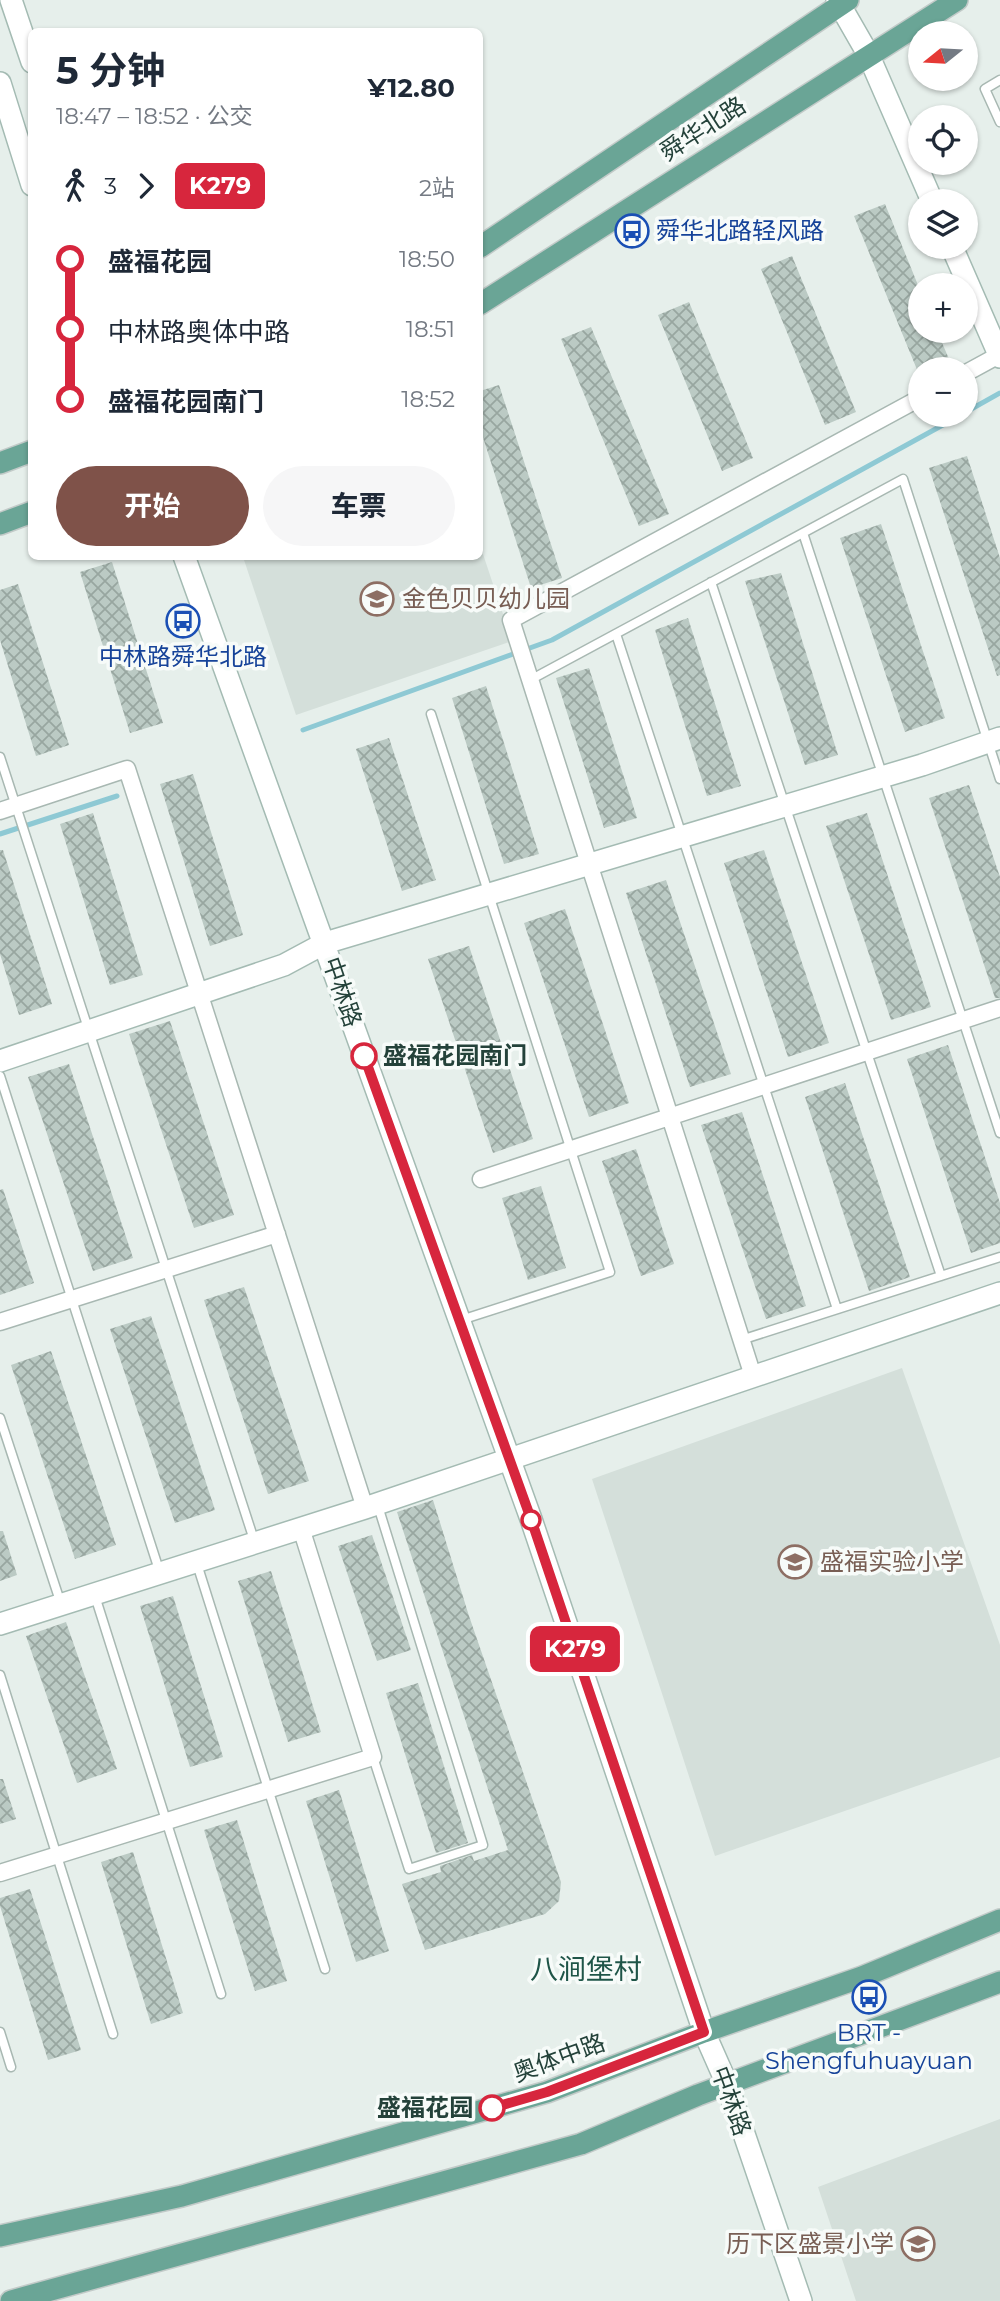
<!DOCTYPE html>
<html lang="zh">
<head>
<meta charset="utf-8">
<style>
	body { margin:0; font-family:Montserrat,"Noto Sans SC",sans-serif; background:#f6f6f7; color:#1f2937; height:100vh; display:flex; flex-direction:column; font-size:26px; white-space:nowrap }
	* { box-sizing:border-box; margin:0 }
	p { font-size:23px; color:#747a83 }
	.icon { flex:none; width:38px; height:38px; fill:none; stroke:currentColor; stroke-width:2; stroke-linecap:round; stroke-linejoin:round }
	.map { position:relative; flex:1; overflow:hidden }
	.details { position:absolute; left:28px; top:28px; width:455px; height:532px; display:flex; flex-direction:column; background:#fff; border-radius:10px; box-shadow:0 2px 5px #0004 }
	.details>* { flex:none }
	.badge { padding:0 14px; border-radius:10px; font-size:24px; line-height:46px }
	.needle { width:46px; rotate:252deg }
	.buttons { position:absolute; left:908px; top:21px; display:grid; gap:14px }
	.buttons a { display:grid; place-items:center; width:70px; height:70px; border-radius:50%; background:#fff; box-shadow:0 2px 5px #0004; font-size:35px }
	.map>.badge { position:absolute; translate:-50% -50%; box-shadow:0 0 0 4px #fff }
	.legs { display:flex; align-items:center; gap:10px; height:77px; padding:0 28px; font-size:23px }
	.legs p { margin-inline-start:auto }
	.head { display:flex; align-items:center; justify-content:space-between; height:119px; padding:0 28px }
	h1 { font-size:38px; font-weight:700; line-height:52px }
	.button { display:flex; gap:14px; margin-top:auto; padding:14px 28px }
	.button a { flex:1; height:80px; border-radius:42px; background:#7f5249; color:#fff; font-size:28px; font-weight:700; line-height:80px; text-align:center }
	.button a+a { background:#f6f6f7; color:#1f2937 }
	ul { padding:0 28px; list-style:none }
	li { display:flex; align-items:center; gap:24px; height:70px; font-size:26px }
	li i { display:grid; place-items:center; width:10px; height:100%; margin:0 9px; background:currentColor }
	li i::after { content:''; width:18px; height:18px; margin:-9px; border:5px solid; border-radius:50%; background:#fff }
	li p { margin-inline-start:auto }
	li:first-child i { background:linear-gradient(#0000 50%,currentColor 0) }
	li:last-child i { background:linear-gradient(currentColor 50%,#0000 0) }
	.map>svg:first-child { display:block }
</style>
</head>
<body>
<div class="map">
<svg width="1000" height="2301" viewBox="0 0 1000 2301">
	<defs>
		<pattern id="building-cross-hatch" width="8" height="8" patternUnits="userSpaceOnUse" patternTransform="scale(1.75)"><rect width="8" height="8" fill="#bbcac4"/><path d="M0 0l8 8M0 8l8-8" fill="none" stroke="#98a6a0"/></pattern>
	</defs>
	<rect width="100%" height="100%" fill="#e6efeb"/>
	<path fill="#d4dfda" d="M480 545 512 641 296 715 243 557 480 556Z
		M902 1368 1000 1645V1757L715 1856 592 1479Z
		M1000 2119V2301H856L818 2187Z"/>
	<g fill="none" stroke-linecap="round" stroke-linejoin="round">
		<path stroke="#8ec9d4" stroke-width="5" d="M966 412 1000 393
			M303 730 552 640 961 415
			M0 834 117 796"/>
	</g>
	<path fill="url(#building-cross-hatch)" d="M885 204 920 290V331H937L949 359 918 372 854 216Z
		M792 256 856 412 825 425 761 269Z
		M689 302 753 458 722 471 658 315Z
		M591 327 669 514 639 526 561 339Z
		M499 385 562 578 531 588 480 428V391Z
		M967 456 1000 558V675L997 676 929 468Z
		M881 524 945 718 905 732 840 538Z
		M112 562 163 723 130 733 80 572Z
		M781 573 838 755 805 765 745 581Z
		M18 584 69 745 36 756 0 640V590Z
		M688 618 741 786 707 796 655 630Z
		M589 668 637 818 604 828 556 678Z
		M486 686 539 854 504 864 452 698Z
		M389 738 436 880 402 891 356 749Z
		M193 774 243 935 210 946 160 784Z
		M969 785 1000 877V998H995L929 798Z
		M93 813 143 975 110 985 60 824Z
		M867 813 931 1007 891 1020 826 826Z
		M0 850H3L52 1004 19 1015 0 954Z
		M764 850 829 1043 788 1057 724 863Z
		M666 880 731 1074 690 1087 626 893Z
		M565 909 629 1103 589 1117 524 923Z
		M469 946 533 1139 493 1153 428 959Z
		M170 1021 234 1215 194 1228 129 1034Z
		M948 1045 1000 1203V1243L971 1253 907 1059Z
		M69 1064 133 1258 93 1271 28 1077Z
		M845 1083 910 1277 869 1291 805 1097Z
		M742 1112 806 1306 766 1319 701 1125Z
		M636 1149 674 1264 641 1276 602 1161Z
		M541 1186 566 1268 528 1280 502 1198Z
		M3 1189 34 1283 0 1295V1190Z
		M244 1287 309 1481 268 1494 204 1300Z
		M151 1316 215 1510 175 1523 110 1329Z
		M51 1351 116 1545 75 1559 11 1365Z
		M433 1500 469 1616 561 1882 559 1901 545 1914 425 1950 402 1884 441 1872 440 1866 472 1855 474 1861 508 1850 397 1512Z
		M0 1531H3L17 1575 0 1581Z
		M372 1535 411 1650 377 1661 338 1546Z
		M271 1571 321 1732 288 1742 238 1581Z
		M173 1596 223 1757 190 1767 140 1606Z
		M66 1622 117 1769 77 1783 26 1636Z
		M418 1683 468 1843 436 1853 386 1693Z
		M0 1779H3L16 1819 0 1824Z
		M339 1790 389 1951 356 1962 306 1801Z
		M237 1820 287 1981 255 1991 204 1830Z
		M133 1852 183 2013 151 2024 101 1862Z
		M30 1889 81 2050 48 2060 0 1906V1898Z"/>
	<g fill="none" stroke-linecap="round" stroke-linejoin="round">
		<defs>
			<path id="lane" d="M1000 80 985 89 1000 122
				M803 533 1000 1133
				M711 582 941 1276
				M616 634 837 1309
				M530 680 903 479 1000 779
				M431 714 610 1272 461 1320
				M0 757 255 1543
				M0 1076 160 1573
				M741 1340 1000 1257
				M0 1418 61 1604
				M197 1564 325 1969
				M95 1596 221 1994
				M0 1675 113 2034
				M373 1757 409 1869 483 1845 378 1506
				M0 2032 11 2067"/>
			<path id="street" d="M966 373 999 355
				M0 811 127 769 365 1508
				M481 1179 1000 1008
				M0 1322 277 1234
				M753 1376 511 620 920 398
				M0 1873 373 1757 301 1528"/>
			<path id="secondary" d="M11 0 32 62
				M837 0 868 54 932 201
				M0 83 32 185
				M952 247 1000 357
				M184 556 531 1519 704 2032 727 2084 801 2301
				M0 1061 284 965 325 943 922 765 1000 738
				M0 1624 365 1508 1000 1293"/>
			<path id="primary" d="M480 247 848 0
				M480 304 957 0
				M0 463 32 451
				M0 524 32 512
				M0 2236 182 2196 547 2092 704 2032 862 1977 1000 1920
				M11 2301 581 2144 698 2095 1000 1982"/>
		</defs>
		<use href="#lane" stroke="#a8b8b2" stroke-width="11"/>
		<use href="#street" stroke="#a8b8b2" stroke-width="19"/>
		<use href="#secondary" stroke="#a4bbb3" stroke-width="24"/>
		<use href="#primary" stroke="#c2cac8" stroke-width="24"/>
		<use href="#lane" stroke="#fff" stroke-width="8"/>
		<use href="#street" stroke="#fff" stroke-width="16"/>
		<use href="#secondary" stroke="#fff" stroke-width="21"/>
		<use href="#primary" stroke="#6aa596" stroke-width="21"/>
	</g>
	<g fill="none" stroke-linecap="round" stroke-linejoin="round">
		<defs>
			<path id="line-1" d="M364 1056 531 1519 704 2032 547 2092 492 2108"/>
		</defs>
		<use href="#line-1" stroke="#fff" stroke-width="16"/>
		<use href="#line-1" stroke="#d7263d" stroke-width="10"/>
	</g>
	<defs>
		<symbol id="bus-ring" viewBox="-11 -11 22 22"><circle r="9.5" fill="#f7fbf9" stroke="#1a4fb4" stroke-width="1.5"/><path d="M-5-6H5V4H4V6H2V4H-2V6H-4V4H-5ZM-3.5-4V0h7V-4ZM-3.5 1.2v1.5H-2V1.2ZM2 1.2v1.5H3.5V1.2Z" fill="#1a4fb4"/></symbol>
		<symbol id="school-ring" viewBox="-11 -11 22 22"><circle r="9.5" fill="#f7fbf9" stroke="#8d6e63" stroke-width="1.5"/><path d="M0-5L7-2L0 1L-7-2ZM-4 1L0 2.5L4 1V4Q0 6-4 4Z" fill="#8d6e63"/></symbol>
	</defs>
	<g fill-rule="evenodd">
		<use href="#bus-ring" x="613" y="212" width="38" height="38"/>
		<use href="#school-ring" x="358" y="580" width="38" height="38"/>
		<use href="#bus-ring" x="164" y="602" width="38" height="38"/>
		<use href="#school-ring" x="776" y="1543" width="38" height="38"/>
		<use href="#bus-ring" x="850" y="1978" width="38" height="38"/>
		<use href="#school-ring" x="899" y="2225" width="38" height="38"/>
	</g>
	<g fill="#fff" stroke="#d7263d" stroke-width="3.5">
		<circle cx="364" cy="1056" r="12"/>
		<circle cx="531" cy="1520" r="9"/>
		<circle cx="492" cy="2108" r="12"/>
	</g>
	<g text-anchor="middle" stroke-width="7" stroke-linejoin="round" paint-order="stroke">
		<g font-size="24" fill="#24423a" stroke="#f7fbf9">
			<text transform="translate(703 129) rotate(-33)" y="8">舜华北路</text>
			<text transform="translate(342 992) rotate(71)" y="8">中林路</text>
			<text transform="translate(559 2058) rotate(-20)" y="8">奥体中路</text>
			<text transform="translate(731 2101) rotate(70)" y="8">中林路</text>
		</g>
		<g font-size="24" fill="#164399" stroke="#f7fbf9">
			<text x="656" y="239" text-anchor="start">舜华北路轻风路</text>
			<text x="183" y="665">中林路舜华北路</text>
			<text x="869" y="2041">BRT -<tspan x="869" dy="28">Shengfuhuayuan</tspan></text>
		</g>
		<g font-size="24" fill="#785e54" stroke="#f7fbf9" text-anchor="start">
			<text x="402" y="607">金色贝贝幼儿园</text>
			<text x="820" y="1570">盛福实验小学</text>
			<text x="894" y="2252" text-anchor="end">历下区盛景小学</text>
		</g>
		<g font-size="24" font-weight="bold" fill="#24423a" stroke="#f7fbf9" text-anchor="start">
			<text x="383" y="1064">盛福花园南门</text>
			<text x="473" y="2116" text-anchor="end">盛福花园</text>
		</g>
		<g font-size="28" fill="#1f5548" stroke="#f7fbf9">
			<text x="586" y="1979">八涧堡村</text>
		</g>
	</g>
</svg>
<div class="buttons">
<a><svg class="needle" viewBox="-14 -14 28 28"><path d="M0-13l5 13h-10z" fill="#e53935"/><path d="M0 13l5-13h-10z" fill="#747a83"/></svg></a>
<a><svg class="icon" aria-label="locate" viewBox="0 0 24 24"><circle cx="12" cy="12" r="6"/><path d="M12 2v4M12 18v4M2 12h4M18 12h4"/></svg></a>
<a><svg class="icon" aria-label="layers" viewBox="0 0 24 24"><path d="M12 4l9 5-9 5-9-5zM3 14l9 5 9-5"/></svg></a>
<a>+</a>
<a>−</a>
</div>
<b class="badge" style="left:575px;top:1649px;background:#d7263d;color:#fff">K279</b>
<section class="details">
<div class="head"><div><h1>5 分钟</h1><p>18:47 – 18:52 · 公交</p></div><b>¥12.80</b></div>
<div class="legs"><svg class="icon" aria-label="walk" viewBox="0 0 24 24"><circle cx="13" cy="4" r="2"/><path d="M13 8l-2 6 4 7M11 14l-3 7M7 12l3-4h3l4 4"/></svg>3<svg class="icon" aria-label="forward" viewBox="0 0 24 24"><path d="M9 5l7 7-7 7"/></svg><b class="badge" style="background:#d7263d;color:#fff">K279</b><p>2站</p></div>
<ul>
<li><i style="color:#d7263d"></i><b>盛福花园</b><p>18:50</p></li>
<li><i style="color:#d7263d"></i><span>中林路奥体中路</span><p>18:51</p></li>
<li><i style="color:#d7263d"></i><b>盛福花园南门</b><p>18:52</p></li>
</ul>
<div class="button"><a>开始</a><a>车票</a></div>
</section>
</div>
</body>
</html>
